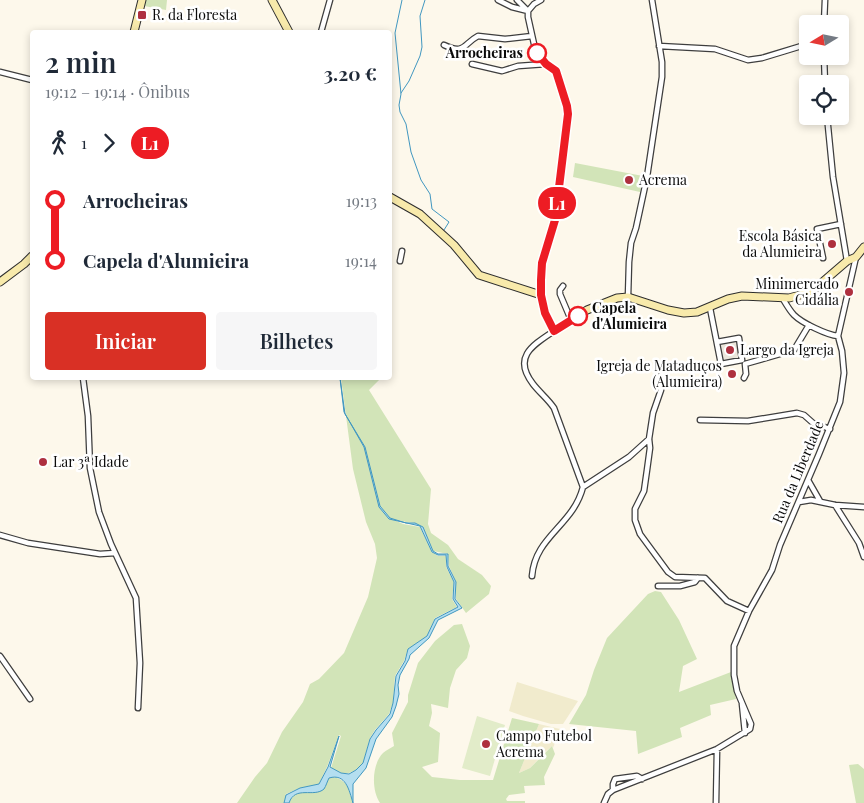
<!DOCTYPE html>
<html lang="pt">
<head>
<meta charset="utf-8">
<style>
	body { margin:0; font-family:"Playfair Display",serif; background:#f6f6f7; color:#1f2937; height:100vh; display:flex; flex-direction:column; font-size:19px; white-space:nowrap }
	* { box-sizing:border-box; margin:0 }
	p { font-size:16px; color:#747a83 }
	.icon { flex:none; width:28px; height:28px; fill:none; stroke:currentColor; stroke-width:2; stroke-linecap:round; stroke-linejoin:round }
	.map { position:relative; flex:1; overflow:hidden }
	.sheet { position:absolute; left:30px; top:30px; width:362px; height:350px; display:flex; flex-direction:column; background:#fff; border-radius:5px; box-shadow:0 2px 8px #0003 }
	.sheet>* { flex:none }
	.badge { padding:0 10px; border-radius:16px; font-size:18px; line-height:32px }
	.needle { width:32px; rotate:260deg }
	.controls { position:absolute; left:799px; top:15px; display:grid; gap:10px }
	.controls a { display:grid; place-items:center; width:50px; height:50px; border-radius:5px; background:#fff; box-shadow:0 2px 8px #0003; font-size:25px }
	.map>.badge { position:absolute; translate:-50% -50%; box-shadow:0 0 0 2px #fff }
	.legs { display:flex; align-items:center; gap:8px; height:55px; padding:0 15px; font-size:16px }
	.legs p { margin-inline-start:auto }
	.headline { display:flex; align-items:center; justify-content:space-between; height:85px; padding:0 15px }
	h1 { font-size:28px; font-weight:600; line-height:38px }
	.button { display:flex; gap:10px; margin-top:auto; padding:10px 15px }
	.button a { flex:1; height:58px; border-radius:5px; background:#d93025; color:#fff; font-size:20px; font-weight:600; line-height:58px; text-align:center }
	.button a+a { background:#f6f6f7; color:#1f2937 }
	ul { padding:0 15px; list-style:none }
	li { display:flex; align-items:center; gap:18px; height:60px; font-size:19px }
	li i { display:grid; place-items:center; width:8px; height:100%; margin:0 6px; background:currentColor }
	li i::after { content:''; width:12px; height:12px; margin:-6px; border:4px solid; border-radius:50%; background:#fff }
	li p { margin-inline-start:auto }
	li:first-child i { background:linear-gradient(#0000 50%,currentColor 0) }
	li:last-child i { background:linear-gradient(currentColor 50%,#0000 0) }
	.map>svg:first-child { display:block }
</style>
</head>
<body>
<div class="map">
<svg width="864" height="803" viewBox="0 0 864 803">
	<rect width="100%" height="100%" fill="#fdf8eb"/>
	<path fill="#f1ebcd" d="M517 682 578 701 563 724H551L523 716 509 711Z
		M539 724 560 729 553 748 552 746 544 753 530 768 519 773Z"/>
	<path fill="#d2e4b8" d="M146 0H167L166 10 144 6Z
		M575 163 643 176 640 192 573 177Z
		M341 378H381L369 390 431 489 428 524 431 533 448 545 458 559 482 575 491 586 489 594 466 613 456 599V582L449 566 448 554 433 551 423 527 415 523 406 522 392 519 403 524 420 527 432 552 438 556H446V567L454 582 452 599 457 607 435 618 427 636 408 649 404 661 395 676 393 703 389 714 375 730 370 738 363 763 356 770 349 773H341L331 768 341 736 339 735 327 767 319 784 300 788 286 794 284 803H237L255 777 267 763 282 732 303 702 310 684 319 679 344 653 368 597 377 558 375 544 366 522 353 469Z
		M655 591 661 592 679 620 697 659 683 666 679 692 731 672 736 699 710 705 711 715 680 728 682 737 638 754 636 731 569 724 586 695 594 670 607 638 648 594Z
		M462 624 470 646 467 658 456 670 450 688 448 708 431 704 432 713 429 726 440 733 438 762 422 767 432 777 460 780H493L512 718 539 724 519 773 530 768 552 746 555 754 544 777 545 785 524 786 525 793 509 795 506 799 507 801H525V803H380C371 790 372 764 383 753 386 750 391 748 394 746L392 733 408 702V695L418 663 435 641 454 625Z
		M858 764 864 769V803H856L849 765Z
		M335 777C350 783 348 789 353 803H289C298 781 318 803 329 778Z"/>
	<path fill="#e2ecc9" d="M477 716 505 725 490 776 462 768Z"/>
	<path fill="#ebe6db" d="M740 335 745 361 720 367 714 339Z"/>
	<path fill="#b4def0" stroke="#4197c0" d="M340 378 345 414 365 447 380 506 390 518 406 523H415L423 527 433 551 438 554H448V566L456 582 455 599 462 608 438 620 429 638 410 655 409 659 400 675 398 685 399 694 396 706 392 717 376 739 366 768 353 784V803C349 790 346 773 329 778 327 782 326 786 324 789 314 798 295 785 289 803H284L286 795 300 788 319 784 328 767 339 736 330 767 341 773 349 774 356 770 363 763 370 739 376 730 390 714 393 703 396 676 405 661 408 649 427 636 435 619 458 607 453 599 454 582 447 567 446 555H438L432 552 420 526 389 519 379 507 364 447 344 412Z"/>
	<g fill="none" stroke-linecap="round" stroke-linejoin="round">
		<path stroke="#4197c0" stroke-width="1" d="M402 0 395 33 401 94 399 105 400 112 406 124 411 152 421 180 430 194 432 209 449 222 444 230
			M401 93 409 81 420 56 422 47 420 16 425 0"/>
		<defs>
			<path id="street" d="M498 0 512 7 528 11
				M517 0 527 10
				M528 11V17L536 53 546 64 556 71 567 106 568 114 555 220 542 263 541 295
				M528 11 534 4 541 0
				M824 24 825 0
				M321 32 330 0
				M444 45C465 55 463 44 478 36L505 39 532 36
				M659 46 715 49 748 60 762 58 808 44
				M824 56 825 84
				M472 64 502 71 518 66 546 64
				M0 72 32 80
				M827 116 833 177 847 261
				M823 258 817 229 841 224
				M400 261 402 251
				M563 286 560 290V294L571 320
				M628 297 629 262 631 243 636 228 647 177 662 77V62L652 0
				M783 299C786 304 790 311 794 315 802 323 827 335 838 336
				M710 308 721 364 742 360 739 338 717 342
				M554 331C533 345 512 357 533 384 540 393 548 399 554 408L583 487
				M660 367 663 377 661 390 653 413 649 439 650 448 647 470 644 491 635 509V520L640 534 668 572 675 577 705 578 727 601 749 611
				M83 378 88 416 90 468 99 512 111 544 136 598 140 663 138 708
				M744 378 746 374 745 364 794 350 809 325
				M700 420 748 421 797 413 804 415 813 423 830 429
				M808 480 820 501
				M583 487 629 457 649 439
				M799 502 811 500 835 505 864 507
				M835 505 859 543 864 557
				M0 535 28 543 100 554 115 553
				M532 576C535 536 573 526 583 487
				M658 586H680L695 582 698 578
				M0 656 30 699
				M742 704 745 733
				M613 790V784L615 779 637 776 642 779
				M604 803 608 794 613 790 717 749 750 729 751 724 737 691 734 675V646L749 611 772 570 780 545 819 454 840 402 844 373 842 351 838 336 856 257
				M716 803 717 749"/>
			<path id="secondary" d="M272 0 289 32
				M134 32 142 0
				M390 197 420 214 454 245 479 275 541 295 545 313 554 331 587 310 617 298 628 297 668 310 684 313 697 312 728 299 742 296 789 298 811 292 847 261 856 257 864 247
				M0 282 24 264 32 256"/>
		</defs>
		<use href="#street" stroke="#3e3e3e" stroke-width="7"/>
		<use href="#secondary" stroke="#2d2d2d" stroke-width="9"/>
		<use href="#street" stroke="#fff" stroke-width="4.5"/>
		<use href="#secondary" stroke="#f8eaab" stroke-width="7"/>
	</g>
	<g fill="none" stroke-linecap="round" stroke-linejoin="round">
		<defs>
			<path id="line-1" d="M537 53 546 64 556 71 567 106 568 114 555 220 542 263 541 280V295L545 313 554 331 578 316"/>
		</defs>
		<use href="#line-1" stroke="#fff" stroke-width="11"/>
		<use href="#line-1" stroke="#ed1c24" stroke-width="8"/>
	</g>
	<g fill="#ae303f" stroke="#fff" stroke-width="2">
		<rect x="137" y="10" width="10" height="10" rx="2.5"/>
		<circle cx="629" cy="180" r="5"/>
		<circle cx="832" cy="244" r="5"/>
		<circle cx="849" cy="292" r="5"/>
		<circle cx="730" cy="350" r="5"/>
		<circle cx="732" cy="374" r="5"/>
		<circle cx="43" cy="462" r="5"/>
		<circle cx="486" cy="744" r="5"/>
	</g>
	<g fill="#fff" stroke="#ed1c24" stroke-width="2.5">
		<circle cx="537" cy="53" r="9"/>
		<circle cx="578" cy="316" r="9"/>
	</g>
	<g text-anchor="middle" stroke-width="5" stroke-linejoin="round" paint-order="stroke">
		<g font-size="14" fill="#0b0b0b" stroke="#fff" text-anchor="start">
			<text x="152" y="20">R. da Floresta</text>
			<text x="639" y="185">Acrema</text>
			<text x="822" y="241" text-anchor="end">Escola Básica<tspan x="822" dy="16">da Alumieira</tspan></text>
			<text x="839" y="289" text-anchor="end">Minimercado<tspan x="839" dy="16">Cidália</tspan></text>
			<text x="740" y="355">Largo da Igreja</text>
			<text x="722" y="371" text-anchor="end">Igreja de Mataduços<tspan x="722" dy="16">(Alumieira)</tspan></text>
			<text x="53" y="467">Lar 3ª Idade</text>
			<text x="496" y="741">Campo Futebol<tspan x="496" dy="16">Acrema</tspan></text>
		</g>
		<g font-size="14" font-weight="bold" fill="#0b0b0b" stroke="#fff" text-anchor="end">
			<text x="523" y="58">Arrocheiras</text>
			<text x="592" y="313" text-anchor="start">Capela<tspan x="592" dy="16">d'Alumieira</tspan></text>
		</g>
		<g font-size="14" fill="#0b0b0b" stroke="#fff">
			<text transform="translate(798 472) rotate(-67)" y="5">Rua da Liberdade</text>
		</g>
	</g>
</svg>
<div class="controls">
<a><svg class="needle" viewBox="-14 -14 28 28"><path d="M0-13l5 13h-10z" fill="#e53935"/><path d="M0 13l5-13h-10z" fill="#747a83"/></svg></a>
<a><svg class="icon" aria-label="locate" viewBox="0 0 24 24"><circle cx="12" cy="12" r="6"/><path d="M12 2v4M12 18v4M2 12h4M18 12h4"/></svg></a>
</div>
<b class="badge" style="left:557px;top:203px;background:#ed1c24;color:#fff">L1</b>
<section class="sheet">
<div class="headline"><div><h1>2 min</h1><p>19:12 – 19:14 · Ônibus</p></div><b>3.20 €</b></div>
<div class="legs"><svg class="icon" aria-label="walk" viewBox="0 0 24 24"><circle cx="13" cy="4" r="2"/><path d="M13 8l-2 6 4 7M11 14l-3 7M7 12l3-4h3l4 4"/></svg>1<svg class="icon" aria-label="forward" viewBox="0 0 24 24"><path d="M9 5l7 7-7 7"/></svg><b class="badge" style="background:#ed1c24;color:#fff">L1</b></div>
<ul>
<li><i style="color:#ed1c24"></i><b>Arrocheiras</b><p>19:13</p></li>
<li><i style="color:#ed1c24"></i><b>Capela d'Alumieira</b><p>19:14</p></li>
</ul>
<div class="button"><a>Iniciar</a><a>Bilhetes</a></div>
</section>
</div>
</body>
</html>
